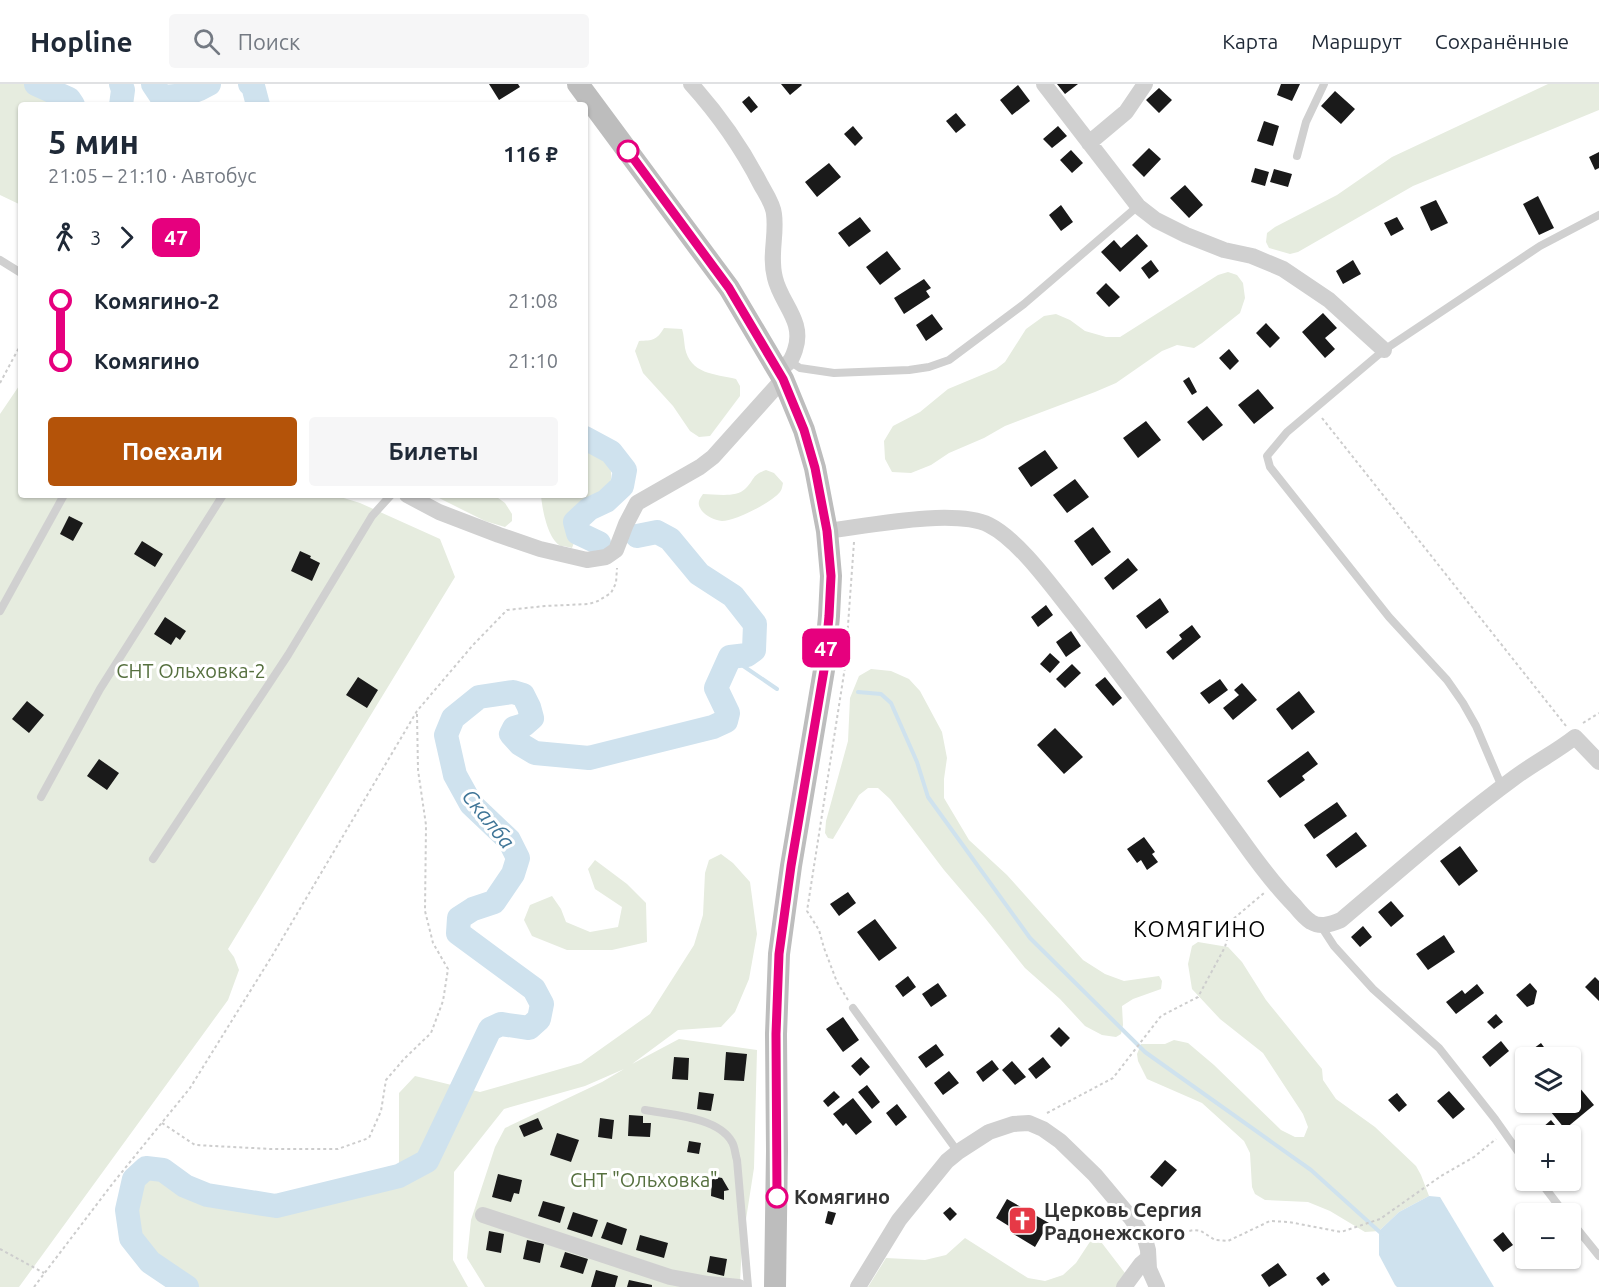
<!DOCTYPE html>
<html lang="ru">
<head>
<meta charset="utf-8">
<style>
	body { margin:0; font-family:Ubuntu,sans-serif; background:#f6f6f7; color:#1f2937; height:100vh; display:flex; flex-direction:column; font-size:22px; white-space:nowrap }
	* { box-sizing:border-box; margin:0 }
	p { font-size:20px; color:#747a83 }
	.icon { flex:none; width:33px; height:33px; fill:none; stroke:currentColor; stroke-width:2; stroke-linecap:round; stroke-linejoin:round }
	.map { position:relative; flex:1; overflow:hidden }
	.sheet { position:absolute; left:18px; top:18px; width:570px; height:396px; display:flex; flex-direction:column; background:#fff; border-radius:6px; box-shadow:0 2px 4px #0004 }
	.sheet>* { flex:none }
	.badge { padding:0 12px; border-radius:9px; font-size:21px; line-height:39px }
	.fabs { position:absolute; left:1515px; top:963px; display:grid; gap:12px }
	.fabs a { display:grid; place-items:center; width:66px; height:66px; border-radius:6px; background:#fff; box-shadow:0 2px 4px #0004; font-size:30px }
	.map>.badge { position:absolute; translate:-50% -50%; box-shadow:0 0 0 3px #fff }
	.legs { display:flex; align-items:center; gap:9px; height:66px; padding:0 30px; font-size:20px }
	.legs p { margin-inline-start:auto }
	.headline { display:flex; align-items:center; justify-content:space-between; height:102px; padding:0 30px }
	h1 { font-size:33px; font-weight:700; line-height:45px }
	.button { display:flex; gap:12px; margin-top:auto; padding:12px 30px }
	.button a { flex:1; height:69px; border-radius:6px; background:#b45309; color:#fff; font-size:24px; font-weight:700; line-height:69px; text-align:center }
	.button a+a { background:#f6f6f7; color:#1f2937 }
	ul { padding:0 30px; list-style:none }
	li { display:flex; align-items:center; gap:21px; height:60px; font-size:22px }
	li i { display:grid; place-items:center; width:9px; height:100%; margin:0 8px; background:currentColor }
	li i::after { content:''; width:15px; height:15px; margin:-8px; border:4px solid; border-radius:50%; background:#fff }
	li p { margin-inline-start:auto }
	li:first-child i { background:linear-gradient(#0000 50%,currentColor 0) }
	li:last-child i { background:linear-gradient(currentColor 50%,#0000 0) }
	header { display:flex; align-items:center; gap:36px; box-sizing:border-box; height:84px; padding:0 30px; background:#fff; border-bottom:2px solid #e0e1e3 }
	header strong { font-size:28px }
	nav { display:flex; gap:33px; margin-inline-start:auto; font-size:21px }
	.search { width:420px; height:54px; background:#f6f6f7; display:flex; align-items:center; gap:15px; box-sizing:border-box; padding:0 21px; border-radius:6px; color:#747a83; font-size:22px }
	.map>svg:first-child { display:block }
</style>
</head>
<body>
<header>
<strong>Hopline</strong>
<div class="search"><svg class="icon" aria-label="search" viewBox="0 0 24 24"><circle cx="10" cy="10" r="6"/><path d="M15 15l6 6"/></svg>Поиск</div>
<nav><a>Карта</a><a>Маршрут</a><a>Сохранённые</a></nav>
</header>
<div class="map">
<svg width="1599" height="1203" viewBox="0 0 1599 1203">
	<rect width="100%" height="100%" fill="#fff"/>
	<path fill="#e6ecdf" d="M0 0H25L37 7 59 14 66 21H21V121L0 111Z
		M1548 0H1599V26L1413 102 1298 168 1290 170 1269 164 1266 158 1267 149 1275 143 1337 111 1392 73Z
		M1228 188 1237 191 1243 199 1245 214 1240 229 1202 259 1194 264 1177 261 1162 267 1116 299 1095 308 1005 342 984 354 949 369 931 381 911 389 892 388 885 375 884 357 893 342 920 328 948 305 996 285 1005 278 1026 245 1044 232 1056 230 1070 236 1085 247 1106 253H1120L1218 191Z
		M664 244 682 245C684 251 684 258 685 264 690 290 715 290 736 295L740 302V312L710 352 699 353 690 347 673 322 643 289 635 267 639 257C653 256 656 257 664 244Z
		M21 299V411H334L360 419 440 455 455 493 228 865 234 873 239 886 228 916 19 1203H0V330Z
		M585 367C591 367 598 368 603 372 608 375 610 383 611 388 615 415 576 415 569 435 566 443 572 449 575 456L572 464C570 463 563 462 561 462 548 456 542 425 541 411H585Z
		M766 386 774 389 783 399C782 404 782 405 780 408 771 419 735 437 722 437 714 436 706 432 702 427 697 420 698 417 703 410 715 410 736 414 745 405 755 396 751 391 766 386Z
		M433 411H494L505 419 512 430V437L505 443 485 437Z
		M871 585 891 587 909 595 920 607 942 648 947 674 944 695V714L969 756 1007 791 1083 876 1105 890 1124 897 1159 892 1162 897 1161 905 1133 915 1122 922 1123 941 1121 950 1116 953 1102 951 1085 942 1060 915 1025 884 985 834 944 786 890 715 878 704H868L859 711 833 755 828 754 825 749 826 737 848 657 850 614 859 592Z
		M721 770 733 779 750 798 757 850 749 895 735 928 721 943 678 946 632 980 679 955 757 966 754 1084 742 1161 740 1198 746 1203H485L467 1174 471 1136 495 1063 505 1044 602 998 624 985 585 1002 504 1025 454 1088 453 1176 468 1203H187L150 1178 131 1154 127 1126 134 1095 146 1084 163 1086 185 1102 207 1111 276 1122 399 1092V1009L415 992 480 1008 581 979 650 930 694 861 703 831 705 789 709 776Z
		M595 776 627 800 646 819 647 858 612 866H567L532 852 524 836 530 821 552 812 561 825 566 838 590 848 618 843 622 823 595 805 588 785Z
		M1198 858 1228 863 1242 878 1266 916 1322 985 1323 996 1336 1015 1375 1043 1416 1082 1421 1091 1429 1112 1399 1128 1379 1147 1365 1148 1330 1127 1308 1118 1265 1116 1255 1110 1252 1103 1250 1069 1244 1057 1202 1019 1147 995 1138 977 1137 970 1141 960H1165L1174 956 1188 959 1214 981 1281 1046 1295 1053H1304L1308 1043 1303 1030 1263 969 1220 935 1192 905 1188 880 1192 862Z
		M1095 1150 1128 1193 1121 1203H868L886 1174 925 1176 946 1171 965 1154 1028 1194 1045 1197 1063 1191 1076 1179Z"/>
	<path fill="#cfe2ee" d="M1429 1112 1440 1113 1494 1203H1397L1395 1201 1379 1171V1147L1399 1128Z"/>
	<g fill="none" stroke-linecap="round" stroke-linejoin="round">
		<path stroke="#cfe2ee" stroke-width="4" d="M730 573 777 605
			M858 608 881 610 891 619 917 678 928 713 1030 854 1145 968 1311 1086 1382 1150"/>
		<path stroke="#cfe2ee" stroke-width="24" d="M36 0 69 15 73 21
			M121 0 123 6 121 21
			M153 0 161 12C179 14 194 9 209 0
			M250 0 253 2 258 21
			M585 354 611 368 625 386 622 402 606 417 589 425 575 438 578 449 599 459
			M187 1203 150 1178 131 1154 127 1126 134 1095 146 1084 163 1086 185 1102 207 1111 276 1122 399 1092 427 1077 490 945 501 940 529 944 539 935 542 920 534 905 458 849 459 834 473 825 494 818 513 790 518 774 509 756 471 720 455 691 446 651 453 634 479 613 513 608 523 611 529 623 532 634 524 641 514 644 511 650 520 660 535 669 589 674 713 643 726 637 728 629 716 604 730 573 747 571 754 566 755 540 733 512 699 490 670 455 657 448 637 452"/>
	</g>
	<path fill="#1a1a1a" d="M489 0H518L520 3 499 16Z
		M781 0H801L802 1 790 11Z
		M1057 0H1078L1065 10Z
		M1281 0H1300L1292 17 1277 11Z
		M1018 1 1030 17 1012 31 1000 16Z
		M1159 4 1172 16 1159 29 1146 16Z
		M1335 7 1355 25 1341 40 1321 22Z
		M749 12 758 23 751 29 742 18Z
		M956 29 966 41 956 49 946 37Z
		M1264 37 1279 42 1273 62 1257 57Z
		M853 42 863 54 855 62 844 50Z
		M1058 42 1067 52 1052 64 1043 55Z
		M1149 64 1161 75 1144 93 1132 81Z
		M1071 66 1083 79 1072 89 1060 76Z
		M1599 68V84L1595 86 1589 73Z
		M829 79 841 93 817 113 805 98Z
		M1255 84 1269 88 1265 102 1251 98Z
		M1274 85 1292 90 1288 103 1270 98Z
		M1185 101 1203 121 1189 134 1170 114Z
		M1538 112 1554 144 1539 151 1523 120Z
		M1436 116 1448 139 1431 147 1420 123Z
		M1061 121 1073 138 1061 147 1049 131Z
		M860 133 871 147 849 163 838 149Z
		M1397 133 1404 145 1391 152 1384 139Z
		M1137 150 1148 162 1120 188 1101 168 1114 156 1121 164Z
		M887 167 901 185 880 201 866 183Z
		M1151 176 1159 187 1149 195 1141 184Z
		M1353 176 1361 190 1343 200 1336 187Z
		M924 195 931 204 926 207 930 213 904 230 894 214Z
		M1106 199 1120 213 1109 223 1096 209Z
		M1323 229 1337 244 1325 254 1335 265 1325 274 1302 248Z
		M932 230 943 245 926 257 916 241Z
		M1266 239 1280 254 1270 264 1256 249Z
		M1229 265 1239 277 1230 286 1219 274Z
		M1189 293 1197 308 1192 311 1183 297Z
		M1258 305 1274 324 1254 340 1238 321Z
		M1207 322 1223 341 1203 357 1187 338Z
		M1146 337 1161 356 1138 374 1123 354Z
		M1045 366 1058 384 1031 403 1018 384Z
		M1075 395 1089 413 1067 429 1053 411Z
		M69 432 83 439 73 457 60 450Z
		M1093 443 1111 468 1092 482 1074 457Z
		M142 457 163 470 155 483 134 470Z
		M300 467 311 472 310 474 320 479 312 497 291 487Z
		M1128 474 1138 486 1113 506 1104 494Z
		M1160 514 1169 528 1146 545 1136 532Z
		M1046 521 1053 531 1038 543 1031 533Z
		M165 533 186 547 180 556 176 553 171 561 154 550Z
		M1192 541 1201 553 1173 576 1166 568 1182 555 1179 551Z
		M1071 547 1081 562 1066 573 1056 558Z
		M1050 569 1060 578 1050 589 1040 580Z
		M1072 580 1081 589 1065 604 1056 595Z
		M358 593 378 606 367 624 346 611Z
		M1105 593 1122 614 1113 622 1095 601Z
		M1220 595 1228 606 1209 620 1200 609Z
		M1242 599 1257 616 1233 636 1223 624 1239 611 1234 606Z
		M1299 607 1315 628 1292 646 1276 625Z
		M27 617 44 631 29 649 12 635Z
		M1055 644 1083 673 1064 690 1037 661Z
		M1308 667 1318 680 1302 692 1305 696 1280 714 1267 697Z
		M99 675 119 689 107 706 87 692Z
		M1337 718 1347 732 1314 755 1304 741Z
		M1356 748 1367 762 1336 784 1326 771Z
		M1144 753 1155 768 1152 770 1158 778 1147 786 1141 776 1137 779 1127 765Z
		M1460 762 1478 787 1459 802 1440 777Z
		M848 808 856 819 839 832 830 820Z
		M1391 817 1404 832 1391 843 1378 828Z
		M875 835 897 864 879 877 857 848Z
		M1363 842 1372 853 1360 863 1351 853Z
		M1444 851 1455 868 1428 886 1416 870Z
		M908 892 916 903 903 913 895 902Z
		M1595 893 1599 897V917L1585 903Z
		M938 899 947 912 931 923 922 910Z
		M1530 899 1537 907 1534 920 1527 923 1516 911Z
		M1477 900 1484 909 1456 930 1446 918 1462 906 1465 910Z
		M1496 930 1503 938 1494 945 1487 938Z
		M843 933 859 956 843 968 826 945Z
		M1059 943 1070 954 1061 963 1050 952Z
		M1501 957 1509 967 1490 983 1482 973Z
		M1541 959 1552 974H1529L1526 970Z
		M936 960 944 971 926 984 918 973Z
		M726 968 747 970 744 997 724 996Z
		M674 973 689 974 688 996 672 995Z
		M861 973 870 983 860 992 851 982Z
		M1043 973 1051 983 1036 995 1028 985Z
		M992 976 999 985 983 998 976 988Z
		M1012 977 1026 993 1015 1001 1002 986Z
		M949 987 959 999 943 1011 934 999Z
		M1573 996 1594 1021 1565 1045 1551 1028 1559 1022 1556 1018H1570V998Z
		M867 1001 880 1018 872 1025 858 1008Z
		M834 1007 840 1013 828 1023 823 1017Z
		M1449 1007 1465 1025 1453 1035 1437 1017Z
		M699 1008 714 1010 711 1027 697 1025Z
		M1397 1009 1407 1021 1399 1028 1388 1016Z
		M853 1014 872 1038 856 1051 846 1039 843 1042 833 1030Z
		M897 1020 907 1033 896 1042 886 1029Z
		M629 1031 643 1032V1039H651L650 1053 628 1052Z
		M538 1034 543 1045 524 1053 519 1042Z
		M600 1034 614 1036 612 1055 598 1053Z
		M1551 1036 1564 1052H1533Z
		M557 1049 579 1056 571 1078 550 1071Z
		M689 1057 701 1059 699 1070 687 1068Z
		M1165 1076 1177 1086 1162 1103 1150 1093Z
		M498 1090 522 1096 519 1110 514 1109 511 1118 492 1113Z
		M712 1092 722 1094 729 1106 724 1107V1116L711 1112Z
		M1007 1115 1049 1139 1035 1163 1010 1148 1012 1144 996 1134Z
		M543 1117 565 1123 560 1139 538 1132Z
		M950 1123 957 1130 950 1137 943 1129Z
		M828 1127 836 1129 832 1141 825 1139Z
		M573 1128 598 1136 592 1153 567 1145Z
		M607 1138 627 1145 622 1161 601 1154Z
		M489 1147 504 1150 501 1169 486 1166Z
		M1503 1148 1513 1161 1503 1168 1493 1156Z
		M640 1151 668 1159 664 1174 636 1166Z
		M527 1156 544 1160 540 1179 523 1175Z
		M565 1168 588 1175 583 1190 560 1183Z
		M710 1172 727 1175 724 1192 707 1188Z
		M1278 1179 1287 1191 1269 1203 1261 1191Z
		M596 1186 618 1192 615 1203H591Z
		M1324 1188 1330 1196 1322 1202 1316 1194Z
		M629 1196 652 1201V1203H627Z"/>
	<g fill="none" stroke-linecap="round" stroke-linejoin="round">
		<path stroke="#cdcdcd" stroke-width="2" stroke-dasharray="3 3" stroke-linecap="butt" d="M0 299 21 260
			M1322 334 1566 642
			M1583 639 1599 629
			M848 916 837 898 824 864 819 846 807 827 845 583 854 458
			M1047 1029 1113 994 1161 932 1198 913 1225 863 1232 836 1264 809
			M162 1039 195 1061 271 1065H338L369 1054 381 1027 386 996 404 975 431 949 443 917 448 885 433 859 425 827 426 741 418 686 417 630
			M1160 1153 1194 1146 1201 1147 1215 1156 1228 1157 1270 1137 1289 1138 1341 1148 1380 1135 1441 1092 1474 1073 1496 1055
			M0 1165 44 1189
			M34 1203 113 1099 190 1004 272 872 417 627 473 561 507 526 545 522 589 520 598 517 611 509 616 499 617 484"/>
		<path stroke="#d0d0d0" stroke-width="8" d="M1297 72 1306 38 1324 0
			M0 176 21 189
			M791 278 800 284 834 289 909 286 929 283 949 276 1024 220 1138 122
			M0 527 64 411
			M1502 703 1476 642 1463 619 1447 596 1389 533 1270 383 1267 372 1287 348 1384 266 1540 162 1599 131
			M41 713 100 605 223 411
			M153 775 288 571 372 432 391 411
			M1321 842 1334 862 1373 905 1439 964 1495 1035 1526 1079
			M853 924 958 1068
			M645 1026C671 1031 718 1033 732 1058 735 1063 735 1070 737 1076L748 1203
			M1539 1096 1565 1130
			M1570 1136 1599 1172"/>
		<path stroke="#d0d0d0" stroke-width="16" d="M691 0C719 31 742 64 761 101 766 110 773 120 774 130 777 152 769 171 775 194 781 220 805 237 795 266 791 278 789 279 778 286
			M1044 0 1138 122 1156 136 1186 151 1224 166 1252 172 1283 185 1329 216 1384 266
			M1089 59 1126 28 1145 0
			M407 411 439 428 499 451 540 465 587 476 606 473 616 466 626 440 637 419 700 383 713 373 783 295
			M827 447C867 442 954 424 989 441 1019 456 1052 503 1073 529 1131 603 1186 679 1241 755 1258 779 1274 801 1295 822 1299 827 1305 834 1311 838 1321 844 1331 840 1341 836 1398 788 1454 738 1514 694 1534 679 1556 668 1575 653L1599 678
			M483 1131 670 1193 708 1200 739 1203
			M858 1203 899 1136 947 1077 958 1068 989 1048 1013 1040 1029 1039 1043 1045 1060 1057 1095 1091 1131 1134 1145 1155 1148 1166 1149 1185 1157 1203
			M1124 1203 1141 1180 1148 1174"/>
		<path stroke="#bdbdbd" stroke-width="22" d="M578 0 729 204 783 295 804 346 815 384 827 447 831 492 829 532 824 586 791 782 779 870 776 950 777 1067 775 1203"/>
	</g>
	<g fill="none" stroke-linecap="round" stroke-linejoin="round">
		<defs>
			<path id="line-1" d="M628 67 729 204 783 295 804 346 815 384 827 447 831 492 829 532 824 586 791 782 779 870 776 950 777 1113"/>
		</defs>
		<use href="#line-1" stroke="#fff" stroke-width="14"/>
		<use href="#line-1" stroke="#e6007e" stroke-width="9"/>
	</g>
	<defs>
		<symbol id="church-square" viewBox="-11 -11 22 22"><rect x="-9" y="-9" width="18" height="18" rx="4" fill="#e63946" stroke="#fff"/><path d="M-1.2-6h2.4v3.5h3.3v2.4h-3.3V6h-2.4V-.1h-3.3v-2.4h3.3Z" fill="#fff"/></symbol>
	</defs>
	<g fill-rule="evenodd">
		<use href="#church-square" x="1006" y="1120" width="33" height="33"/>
	</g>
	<g fill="#fff" stroke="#e6007e" stroke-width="3">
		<circle cx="628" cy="67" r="10"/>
		<circle cx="777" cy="1113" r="10"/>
	</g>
	<g text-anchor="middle" stroke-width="6" stroke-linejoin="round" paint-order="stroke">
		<g font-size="20" fill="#56703f" stroke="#fff">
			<text x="191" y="594">СНТ Ольховка-2</text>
			<text x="644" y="1103">СНТ "Ольховка"</text>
		</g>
		<g font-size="20" font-weight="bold" fill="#333" stroke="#fff" text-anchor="start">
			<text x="794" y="1120">Комягино</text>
		</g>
		<g font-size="20" font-weight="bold" fill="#333" stroke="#fff" text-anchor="start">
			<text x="1044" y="1133">Церковь Сергия<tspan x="1044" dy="23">Радонежского</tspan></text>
		</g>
		<g font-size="21" font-style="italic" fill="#3f7597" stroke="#fff">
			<text transform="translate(488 735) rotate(51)" y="7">Скалба</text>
		</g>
		<g font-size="22" letter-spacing="1.5" fill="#000" stroke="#fff">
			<text x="1200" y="853">КОМЯГИНО</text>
		</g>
	</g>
</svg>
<div class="fabs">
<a><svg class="icon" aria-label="layers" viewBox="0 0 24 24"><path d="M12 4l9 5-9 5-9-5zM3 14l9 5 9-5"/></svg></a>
<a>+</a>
<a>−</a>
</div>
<b class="badge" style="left:826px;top:564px;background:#e6007e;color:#fff">47</b>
<section class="sheet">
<div class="headline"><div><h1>5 мин</h1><p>21:05 – 21:10 · Автобус</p></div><b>116 ₽</b></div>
<div class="legs"><svg class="icon" aria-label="walk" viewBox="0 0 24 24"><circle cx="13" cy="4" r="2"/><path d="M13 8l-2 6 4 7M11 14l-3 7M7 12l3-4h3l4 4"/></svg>3<svg class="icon" aria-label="forward" viewBox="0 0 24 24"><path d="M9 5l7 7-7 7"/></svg><b class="badge" style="background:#e6007e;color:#fff">47</b></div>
<ul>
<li><i style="color:#e6007e"></i><b>Комягино-2</b><p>21:08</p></li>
<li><i style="color:#e6007e"></i><b>Комягино</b><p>21:10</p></li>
</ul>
<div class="button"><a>Поехали</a><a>Билеты</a></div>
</section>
</div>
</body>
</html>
